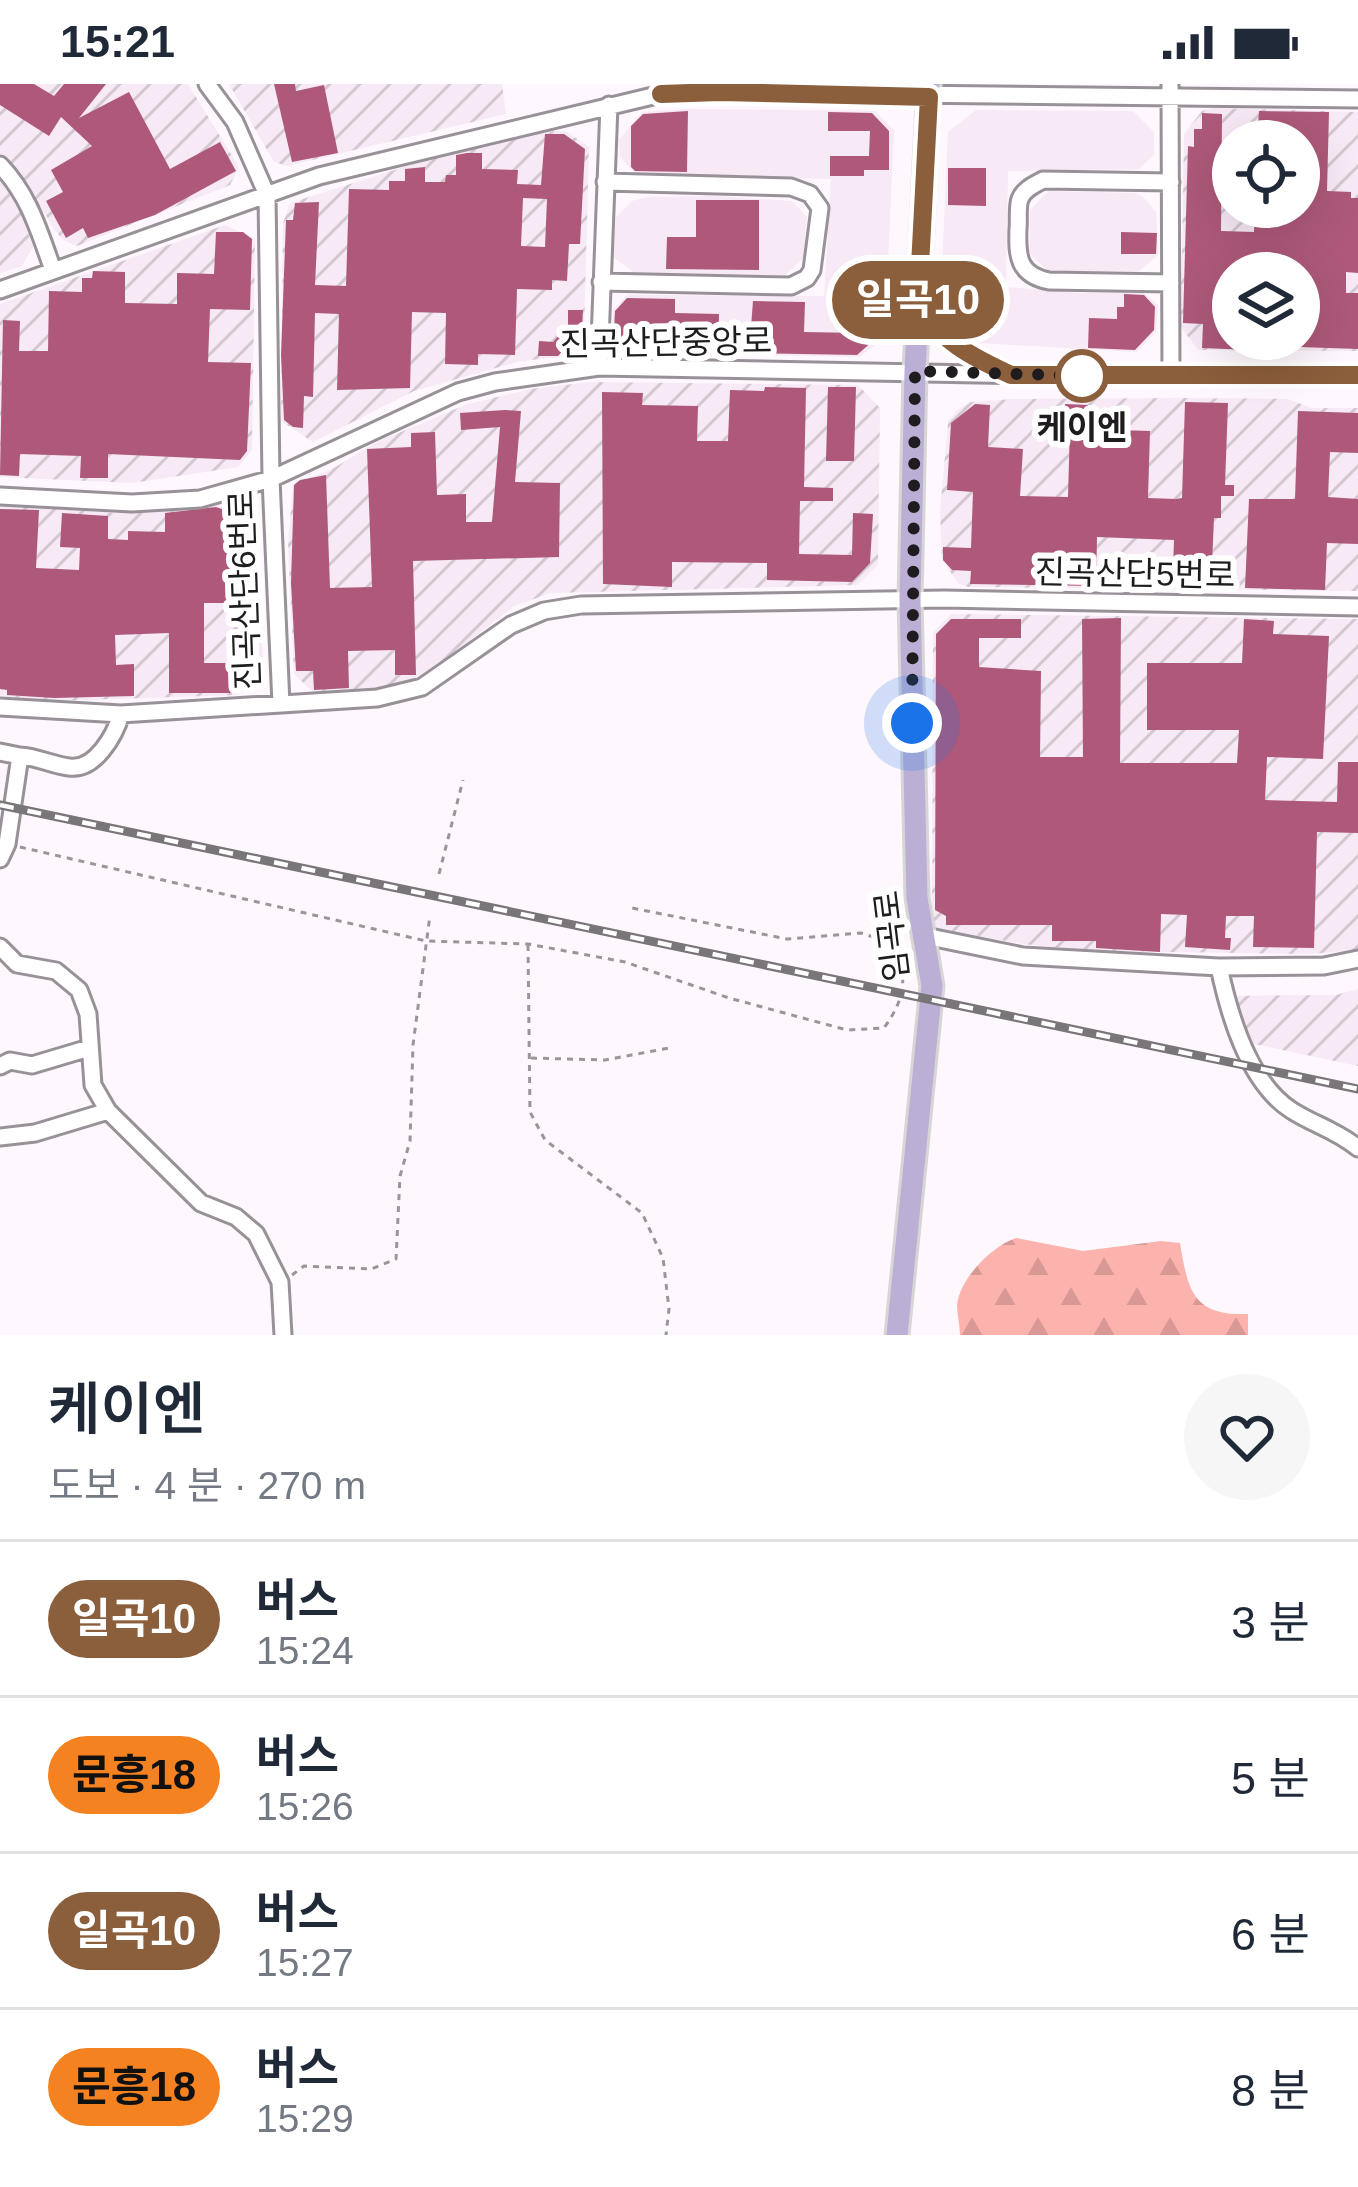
<!DOCTYPE html>
<html lang="ko">
<head>
<meta charset="utf-8">
<style>
	body { margin:0; font-family:Helvetica,"Noto Sans KR",sans-serif; background:#f6f6f7; color:#1f2937; height:100vh; display:flex; flex-direction:column; font-size:45px; white-space:nowrap }
	* { box-sizing:border-box; margin:0 }
	p { font-size:39px; color:#747a83 }
	.icon { flex:none; width:66px; height:66px; fill:none; stroke:currentColor; stroke-width:2; stroke-linecap:round; stroke-linejoin:round }
	.map { position:relative; height:1251px; overflow:hidden }
	.details { display:flex; flex-direction:column; background:#fff; flex:1 }
	.details>* { flex:none }
	.badge { padding:0 24px; border-radius:39px; font-size:42px; line-height:78px }
	.tools { position:absolute; left:1212px; top:36px; display:grid; gap:24px }
	.tools a { display:grid; place-items:center; width:108px; height:108px; border-radius:50%; background:#fff; box-shadow:0 12px 48px #0002; font-size:60px }
	.you { position:absolute; width:60px; height:60px; margin:-30px; border:9px solid #fff; border-radius:50%; background:#1a73e8; box-shadow:0 0 0 18px #1a73e833 }
	.map>.badge { position:absolute; translate:-50% -50%; box-shadow:0 0 0 6px #fff }
	.round { display:grid; place-items:center; flex:none; width:126px; height:126px; border-radius:63px; background:#f6f6f7 }
	.headline { display:flex; align-items:center; justify-content:space-between; height:204px; padding:0 48px }
	h1 { font-size:57px; font-weight:600; line-height:90px }
	ul { padding:0; list-style:none }
	li { display:flex; align-items:center; gap:36px; height:156px; padding:0 48px; border-top:3px solid #e0e1e3 }
	li div { flex:1 }
	li b { display:block; font-size:45px }
	li em { font-style:normal }
	li .badge { min-width:132px; font-weight:700; text-align:center }
	.status { display:flex; justify-content:space-between; align-items:center; height:84px; padding:0 60px; background:#fff; direction:ltr }
	.status svg { height:33px; fill:currentColor }
	.map>svg:first-child { display:block }
</style>
</head>
<body>
<div class="status"><b>15:21</b><svg viewBox="0 0 49 12"><path d="M0 12V9h3v3zM5 12V6h3v6zM10 12V3h3v9zM15 12V0h3v12zM26 1h20v11H26zM47 4h2v5h-2z"/></svg></div>
<div class="map">
<svg width="1358" height="1251" viewBox="0 0 1358 1251">
	<defs>
		<pattern id="industrial-furrows" width="10" height="10" patternUnits="userSpaceOnUse" patternTransform="scale(3)"><rect width="10" height="10" fill="#f7e9f6"/><path d="M-1 1l2-2M0 10L10 0M9 11l2-2" fill="none" stroke="#d3c7d2"/></pattern>
		<pattern id="forest-firs" width="22" height="20" patternUnits="userSpaceOnUse" patternTransform="scale(3)"><rect width="22" height="20" fill="#fdb3ad"/><path d="M5 1l3.5 6h-7zM16 11l3.5 6h-7z" fill="#d89994"/></pattern>
	</defs>
	<rect width="100%" height="100%" fill="#fef7fd"/>
	<path fill="#f7e9f6" d="M687 25 875 27 894 46 885 247 877 260 859 273 629 268 612 248 613 226 627 211 824 212 831 95 637 91 620 73 619 56 642 28Z
		M976 26 1133 27 1154 48V71L1139 85 1008 87 1006 203 1081 209 1143 208 1158 221 1156 248 1137 268 977 259 940 228 948 48Z
		M1049 107 1135 109 1143 113 1156 128 1158 171 1139 187 1049 188 1030 170V126Z
		M716 112 792 117 807 133 803 175 785 191 635 189 613 173 616 133 632 117 647 113Z"/>
	<path fill="url(#industrial-furrows)" fill-rule="evenodd" d="M0 0H188L239 83 230 101 77 162 63 156 54 145 24 95 0 72Z
		M229 0H502L506 30 287 82 274 78Z
		M1213 24 1358 28V267L1198 266 1181 243 1184 50 1202 27ZM1233 57H1299V123H1233ZM1233 189H1299V255H1233Z
		M566 47 589 63 584 249 576 260 560 273 521 277 414 307 313 358 281 337 283 139 290 119 445 70 532 48Z
		M0 97 10 105 21 125 33 163 22 182 0 189Z
		M225 141 255 155 252 366 238 383 132 399 0 393V220Z
		M590 298 858 301 880 324 878 481 857 501 551 509 514 522 435 584 406 599 355 609H314L294 590 288 461 293 400 332 385 377 358 465 321 531 305Z
		M1182 314 1287 315 1312 324H1358V507L968 503 958 499 942 476 940 427 948 338 957 326 971 318 1015 315Z
		M226 419 252 436 263 573 262 588 238 611 54 617 0 612V421L116 429Z
		M951 530 1358 535V866L1308 870 1100 867 1022 860 932 843 933 549Z
		M1358 905V982L1245 958 1229 912 1336 911Z"/>
	<path fill="url(#forest-firs)" d="M1016 1154 1083 1167 1161 1157 1180 1159C1188 1207 1193 1232 1248 1230V1251H960C960 1241 957 1231 957 1221 960 1194 992 1162 1016 1154Z"/>
	<path fill="#ae597a" fill-rule="evenodd" d="M0 0H34L54 12 64 0H106L79 34 129 8 170 85 220 58 236 87 155 131 88 154 83 144 66 154 46 117 63 108 51 86 92 62 61 33 49 52 0 21Z
		M274 0H295L296 7 324 1 338 69 292 78Z
		M688 27 687 88 635 87 631 83V42L643 30Z
		M1259 27 1329 28 1327 107 1351 108V114H1358V189L1346 188V209H1358V265L1299 263V189H1233V209L1220 208 1219 246H1233V255H1251L1250 266 1202 264 1203 240 1183 239 1188 62 1194 63V45H1202V29L1222 30 1221 147 1254 148 1255 123H1299V57H1257Z
		M828 28 872 29 889 47V86H864V92H830V72H869L870 47H828Z
		M545 50H564L585 65 580 160H569L567 197 552 196V206L517 205 515 271 478 270V281L445 280 446 229 412 228 410 304 337 306 339 230 315 229 313 313 304 312 303 344 293 343 284 336 281 271 286 136H293L295 119 319 118 315 201 346 202 349 105 389 106V97H405V85L425 83V98H445L446 91H456V71L467 69H482V85L518 86 517 100 541 101ZM523 114 547 115 545 163 521 162Z
		M948 84H986V122L948 121Z
		M696 116H759V186L666 185 667 153H696Z
		M216 148H243L252 155 250 226 210 225 208 278 251 279 247 367 240 376 108 370V394H80L81 372 20 370 19 392 0 391 3 236 20 237 19 267H48L49 207 82 208V194H92L93 187 125 188V219L177 220V189L214 190Z
		M1121 148 1157 149 1156 170H1121Z
		M1124 210 1144 211 1155 223 1154 246 1135 266 1088 264 1089 234 1117 235V223H1124Z
		M627 214 675 215V229L719 230 718 267 630 265 614 247 615 227Z
		M858 214H884L883 248 857 271 749 269 753 217 805 218 804 248 858 249Z
		M568 226H583L582 247 558 272H538L539 257 553 258 568 242Z
		M765 303 806 304 804 403 833 404V417H800L799 470 852 471 853 429 873 430 870 479 852 498 767 496V479L672 478V503L603 500 602 308 643 309 642 321 698 322 697 357H728L730 306 764 307Z
		M828 303H856L854 377H826Z
		M1185 318 1228 319 1225 401H1234V412H1221V434H1214L1211 503H1138V485L1173 486 1174 456 1097 453 1096 502 970 500 971 487 952 486 943 476V463L971 464 973 408 947 406 951 339 975 320 990 321 988 363 1023 365 1020 412 1068 413 1070 342H1064L1065 320 1088 321 1087 345 1150 347 1148 414 1176 415 1182 414Z
		M505 326 521 327 515 398 560 399 559 473 413 477 416 591H395V566L348 567 349 604 314 606 313 587H296L291 499 294 401 300 396 326 391 330 504 372 503 367 365 411 363V349L435 348 437 411 466 410V438H492L500 343 461 346 460 329Z
		M1298 327 1358 329V369L1330 368 1328 413 1358 415V460L1327 459 1325 506 1245 504 1249 415H1295Z
		M216 423 228 427 235 519H204V579H260V587L236 609H169V549L115 551 116 581 134 580V612L54 614 7 611V606L0 605V425L39 426 36 484 79 486 80 464 60 463 62 429 108 432V455L128 456V447L165 448V429Z
		M1121 534 1120 679H1237L1239 646H1147V579H1242L1244 535 1274 537 1273 550 1329 552 1323 675 1267 673 1265 716 1337 718 1338 678H1358V749L1317 748 1314 864 1253 863 1254 832H1226L1225 854H1231L1230 866 1185 863 1187 831 1161 830 1160 868 1096 864V857H1052V841H946V832L935 826 936 550 951 535H1021V554H979V583L1041 587 1040 673H1083L1082 535Z"/>
	<g fill="none" stroke-linecap="round" stroke-linejoin="round">
		<defs>
			<path id="minor" d="M207 0 235 38 267 111 271 395 281 620
				M1170 0 1171 293
				M0 81C29 111 39 147 53 186
				M1171 98 1043 96C1034 101 1024 105 1020 115 1017 123 1019 137 1018 145 1017 172 1018 191 1049 197L1171 199
				M601 198 791 202 807 194 812 186 820 124 810 110 791 103 605 98
				M0 206 319 92 657 11 720 8 1358 15
				M919 222 960 265 1003 287
				M599 283 609 21
				M0 412 132 419 200 415 271 395 458 308 495 298 599 283 1089 292 1358 291
				M0 623 121 630 377 614 422 603 511 541 544 527 581 521 944 515 1358 523
				M0 668 20 672
				M0 775 7 760 20 672C38 673 52 681 69 683 95 687 115 651 121 630
				M925 852 1023 872 1219 883 1324 882 1358 875
				M0 863 17 880 56 887 79 906 88 930 93 1001 108 1027 201 1119 236 1133 256 1150 280 1198 283 1251
				M1219 883C1229 930 1248 998 1291 1026 1314 1041 1334 1045 1358 1064
				M0 982 10 977 32 981 89 964
				M0 1053 35 1049 108 1027"/>
			<path id="major" d="M897 1251 932 902 917 814 910 515 915 287 929 0"/>
		</defs>
		<use href="#minor" stroke="#999198" stroke-width="21"/>
		<use href="#major" stroke="#d7d6d7" stroke-width="27"/>
		<path stroke="#9b959a" stroke-width="3" stroke-dasharray="6 6" stroke-linecap="butt" d="M20 763 426 857 528 860 625 878 729 914 847 946 884 944C906 913 909 892 891 859L861 849 787 855 627 823
			M439 790 463 696
			M528 861 530 1028 545 1056 642 1129 663 1174 669 1225 666 1251
			M531 974 605 976 669 964
			M292 1191 304 1182 371 1185 396 1175 400 1092 410 1057 413 961 430 831"/>
		<use href="#minor" stroke="#fff" stroke-width="15"/>
		<use href="#major" stroke="#bcafd5" stroke-width="21"/>
		<defs>
			<path id="rail" d="M0 721 1358 1005"/>
		</defs>
		<use href="#rail" stroke="#797579" stroke-width="9"/>
		<use href="#rail" stroke="#fff" stroke-width="4.5" stroke-dasharray="14" stroke-linecap="butt"/>
	</g>
	<g fill="none" stroke-linecap="round" stroke-linejoin="round">
		<defs>
			<path id="line" d="M661 10 720 8 929 13 918 219C938 256 974 274 1011 291H1358"/>
		</defs>
		<use href="#line" stroke="#fff" stroke-width="27"/>
		<use href="#line" stroke="#8b5e3c" stroke-width="18"/>
		<path stroke="#1f1c1f" stroke-width="12" stroke-dasharray="0 21.6" d="M912 639 915 287 1089 292H1082"/>
	</g>
	<circle fill="#fff" stroke="#8b5e3c" stroke-width="6" cx="1082" cy="292" r="24"/>
	<g text-anchor="middle" stroke-width="12" stroke-linejoin="round" paint-order="stroke">
		<g font-size="33" fill="#1f1c1f" stroke="#fff">
			<text transform="translate(666 258) rotate(-1)" y="12">진곡산단중앙로</text>
			<text transform="translate(1135 489) rotate(1)" y="12">진곡산단5번로</text>
			<text transform="translate(244 506) rotate(-92)" y="12">진곡산단6번로</text>
			<text transform="translate(891 852) rotate(-97)" y="12">임곡로</text>
		</g>
		<g font-size="33" font-weight="bold" fill="#1f1c1f" stroke="#fff">
			<text x="1082" y="355">케이엔</text>
		</g>
	</g>
</svg>
<div class="tools">
<a><svg class="icon" aria-label="locate" viewBox="0 0 24 24"><circle cx="12" cy="12" r="6"/><path d="M12 2v4M12 18v4M2 12h4M18 12h4"/></svg></a>
<a><svg class="icon" aria-label="layers" viewBox="0 0 24 24"><path d="M12 4l9 5-9 5-9-5zM3 14l9 5 9-5"/></svg></a>
</div>
<div class="you" style="left:912px;top:639px"></div>
<b class="badge" style="left:918px;top:216px;background:#8b5e3c;color:#fff">일곡10</b>
</div>
<section class="details">
<div class="headline"><div><h1>케이엔</h1><p>도보 · 4 분 · 270 m</p></div><a class="round"><svg class="icon" aria-label="heart" viewBox="0 0 24 24"><path d="M12 20l-8-8c-3-5 5-10 8-4 3-6 11-1 8 4z"/></svg></a></div>
<ul>
<li><span class="badge" style="background:#8b5e3c;color:#fff">일곡10</span><div><b>버스</b><p>15:24</p></div><em>3 분</em></li>
<li><span class="badge" style="background:#f58220;color:#111">문흥18</span><div><b>버스</b><p>15:26</p></div><em>5 분</em></li>
<li><span class="badge" style="background:#8b5e3c;color:#fff">일곡10</span><div><b>버스</b><p>15:27</p></div><em>6 분</em></li>
<li><span class="badge" style="background:#f58220;color:#111">문흥18</span><div><b>버스</b><p>15:29</p></div><em>8 분</em></li>
</ul>
</section>
</body>
</html>
